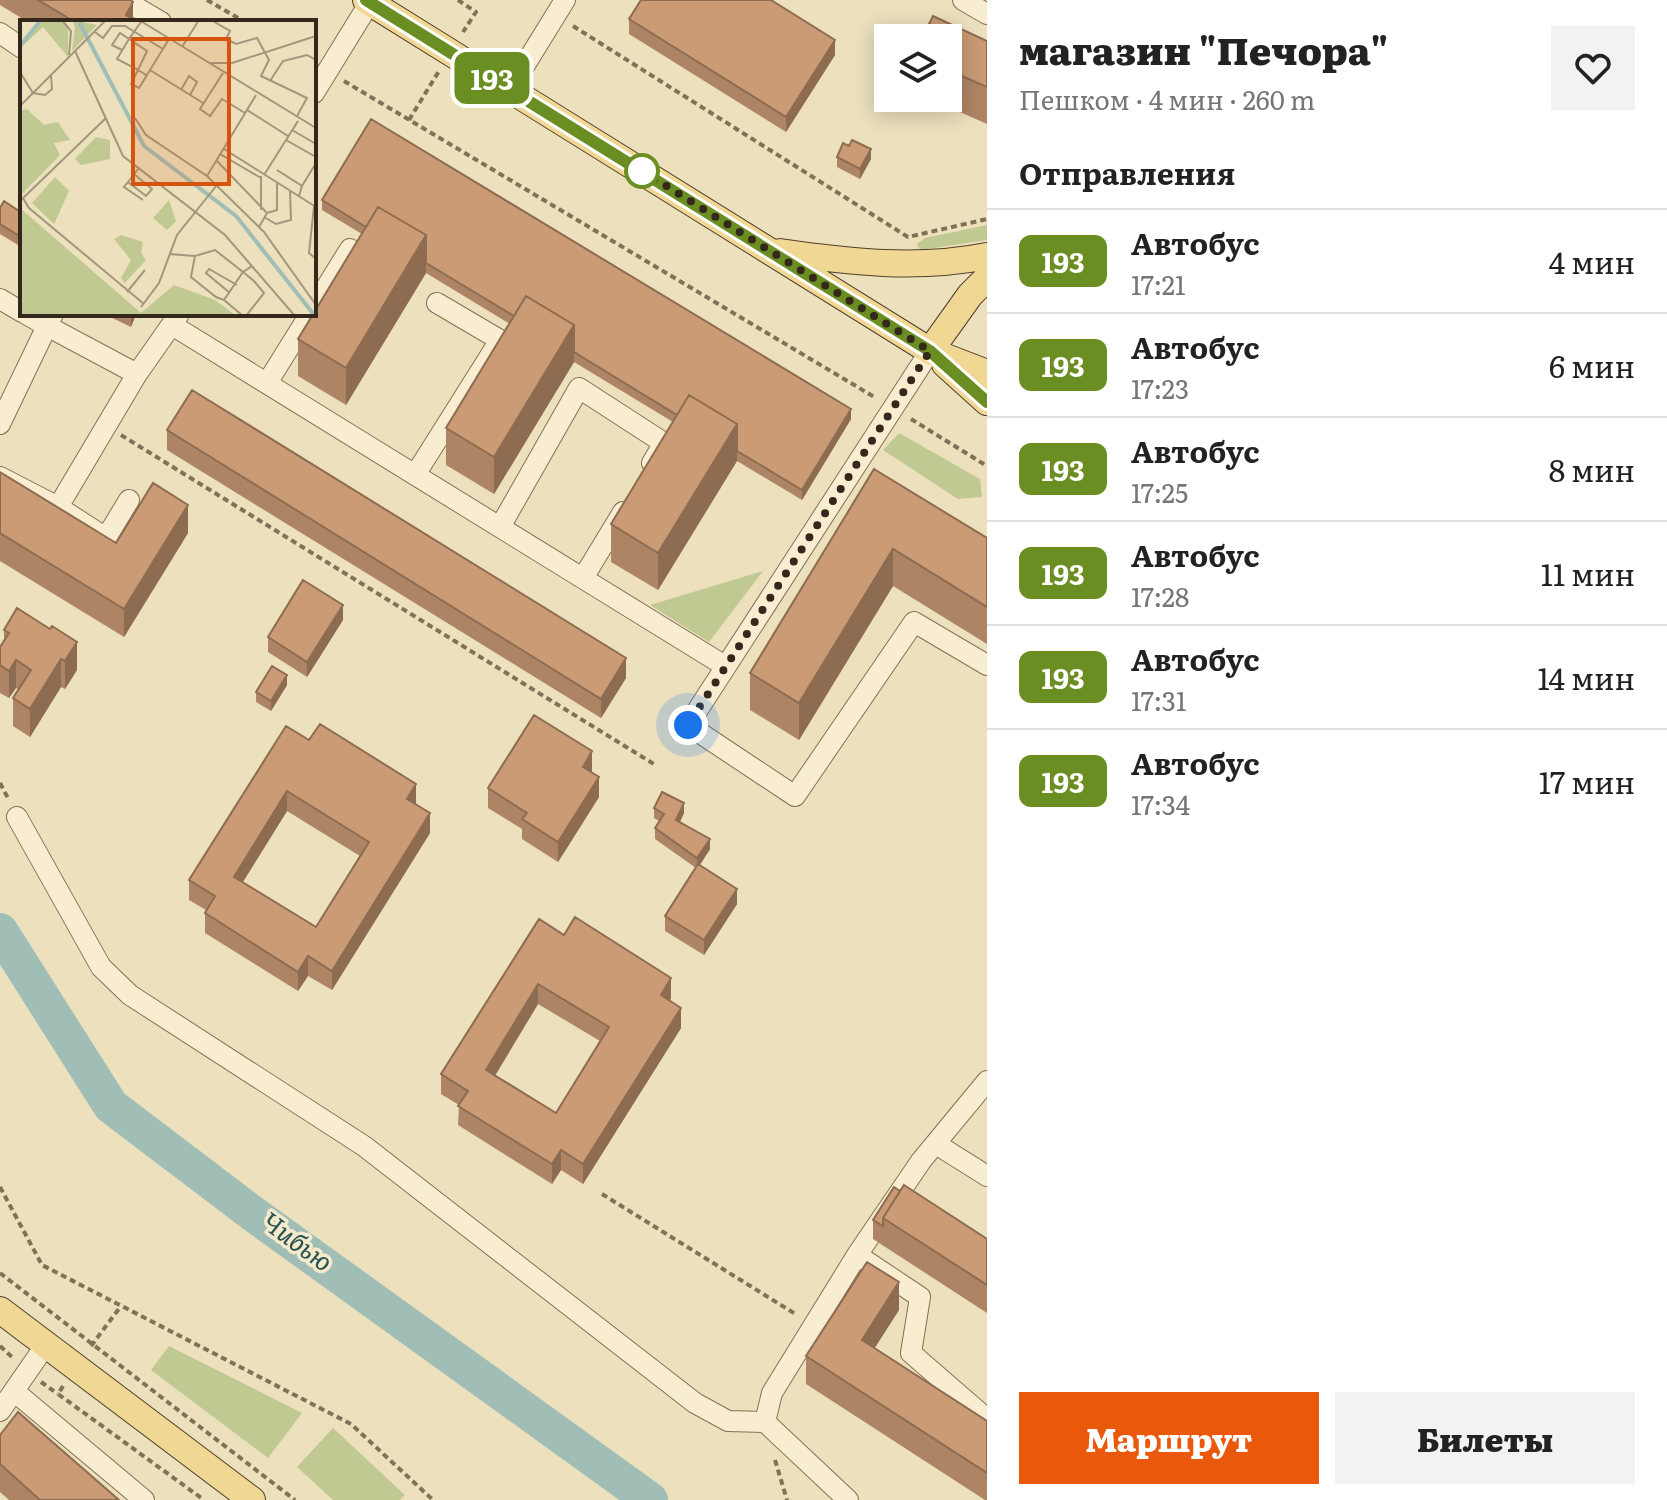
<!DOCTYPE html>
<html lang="ru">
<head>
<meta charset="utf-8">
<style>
	body { margin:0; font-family:Literata,serif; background:#f2f2f2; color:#222; height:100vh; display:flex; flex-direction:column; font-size:30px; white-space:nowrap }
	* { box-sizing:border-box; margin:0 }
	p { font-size:26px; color:#767676 }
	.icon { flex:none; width:44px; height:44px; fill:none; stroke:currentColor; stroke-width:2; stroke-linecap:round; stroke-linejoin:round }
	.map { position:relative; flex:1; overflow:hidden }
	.drawer { display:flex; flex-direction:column; background:#fff; width:680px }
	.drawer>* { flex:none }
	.badge { padding:0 16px; border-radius:12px; font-size:28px; line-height:52px }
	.tools { position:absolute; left:874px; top:24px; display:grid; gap:16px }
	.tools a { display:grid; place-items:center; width:88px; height:88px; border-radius:0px; background:#fff; box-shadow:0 4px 20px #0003; font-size:40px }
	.you { position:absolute; width:40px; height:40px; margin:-20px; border:6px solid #fff; border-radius:50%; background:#1a73e8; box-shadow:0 0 0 12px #1a73e833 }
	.map>.badge { position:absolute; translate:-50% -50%; box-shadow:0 0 0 4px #fff }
	h2 { padding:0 32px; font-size:30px; line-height:72px }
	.round { display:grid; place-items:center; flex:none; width:84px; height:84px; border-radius:0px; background:#f2f2f2 }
	.headline { display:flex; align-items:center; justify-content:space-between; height:136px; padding:0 32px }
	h1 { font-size:38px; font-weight:800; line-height:60px }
	.action { display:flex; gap:16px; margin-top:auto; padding:16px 32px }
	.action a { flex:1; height:92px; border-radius:0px; background:#ea580c; color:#fff; font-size:32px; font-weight:800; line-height:92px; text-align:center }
	.action a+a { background:#f2f2f2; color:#222 }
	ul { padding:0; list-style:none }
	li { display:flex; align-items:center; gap:24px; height:104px; padding:0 32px; border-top:2px solid #e0e0e0 }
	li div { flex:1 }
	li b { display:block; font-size:30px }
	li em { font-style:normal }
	li .badge { min-width:88px; font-weight:700; text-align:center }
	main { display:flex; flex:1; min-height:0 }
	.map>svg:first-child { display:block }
</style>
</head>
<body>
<main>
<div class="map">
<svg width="987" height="1500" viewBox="0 0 987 1500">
	<rect width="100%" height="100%" fill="#ece0bd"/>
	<path fill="#c0c992" d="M987 225V240L920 250 917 244 925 238Z
		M899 433 980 479 982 497 958 499 883 450Z
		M763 571 709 642 650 605Z
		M169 1346 302 1413 268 1458 151 1370Z
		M333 1428 405 1495 400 1500H333L297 1467Z"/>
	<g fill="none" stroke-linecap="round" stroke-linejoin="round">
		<path stroke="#a1beb6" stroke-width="36" d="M0 931 111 1106 252 1213 650 1500"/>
		<defs>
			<path id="minor" d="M124 0 161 22
				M963 0 987 14
				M0 33 22 48
				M510 89 565 0
				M314 93 370 2
				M0 299 22 312
				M314 307 350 249
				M26 314 47 326 53 314
				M172 325 725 666
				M930 351 688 725 795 796 914 622 987 665
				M267 383 310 314
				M0 424 47 326 137 374
				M415 475 500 340 437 303
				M0 477 58 507 137 374 179 314
				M58 507 106 538 129 500
				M500 527 579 388 664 443 652 463
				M583 578 623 512
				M17 817 101 967 130 995 364 1146 695 1403 728 1421 765 1422
				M936 1144 987 1176
				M857 1255 920 1297 911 1353 987 1419
				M15 1392 144 1500
				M0 1411 47 1343
				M848 1500 765 1422 772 1393 857 1255 921 1161 987 1081"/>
			<path id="major" d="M366 0 930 351 987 373
				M780 252C850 262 917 270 987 256
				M930 351 970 295 987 278
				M945 364 987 402
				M0 1310 252 1500"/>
		</defs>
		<use href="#minor" stroke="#837157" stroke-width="22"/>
		<use href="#major" stroke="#513f2b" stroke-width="28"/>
		<path stroke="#837157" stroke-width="4" stroke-dasharray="6 4" stroke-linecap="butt" d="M207 0 245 22
			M458 0 476 12 463 32
			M573 26 908 237 987 219
			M344 81 876 398
			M409 120 439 71
			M911 419 987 466
			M121 435 657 766
			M0 783 9 800
			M0 1187 42 1265 351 1424 433 1500
			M602 1194 797 1315
			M0 1273 295 1500
			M0 1346 13 1358
			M91 1346 121 1306
			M41 1382 58 1394
			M63 1386 58 1394 204 1500
			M775 1460 787 1500"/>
		<use href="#minor" stroke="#f8edd0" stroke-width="20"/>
		<use href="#major" stroke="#f0d794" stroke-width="26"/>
	</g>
	<path fill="#ae8564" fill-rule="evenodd" d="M0 0H131L133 19 139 22H28L0 5Z
		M629 19 835 55 786 132 629 34Z
		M948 38 987 41V124L928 98H948Z
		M837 157 871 159 860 179 837 167Z
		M322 200 851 419 802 500 737 461 658 590 611 562V524L673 422 574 362 494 494 446 465V428L510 324 426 273 346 405 298 376V339L362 234 322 210Z
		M0 208 22 213V239L18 245 0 234Z
		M104 314H136L131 327Z
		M167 430 626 678 601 718 167 450Z
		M874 469 987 538V644L893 586 799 740 750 710V673Z
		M0 472 116 543 188 533 124 637 0 561Z
		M17 608 77 670 65 689 61 687 30 737 13 726V698L19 690 16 688 9 698 0 693V647L4 641V630Z
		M343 620 307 677 268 652V637Z
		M287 685 271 711 256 702V692Z
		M286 726 416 804 430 833 332 990 308 976 298 991 205 933V913L206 910 189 900V880ZM287 811 360 856 316 927 243 882Z
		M592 771 591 772 599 797 558 862 522 839V829L488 808V788Z
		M654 808 684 813 680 822 710 849 700 865 737 904 704 955 665 931V916L696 868 655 839V828L659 821 654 818Z
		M564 935 671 998 670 1001 681 1028 583 1184 561 1170 552 1184 458 1125 459 1105 441 1094V1074ZM538 1004 600 1041 556 1113 495 1076Z
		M894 1187 987 1239V1313L873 1239V1220Z
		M899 1310 874 1348 987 1421V1500H985L806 1384V1356Z
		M0 1435 119 1500H9L0 1492Z"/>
	<path fill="#8d6c51" d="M133 2V22L126 15Z
		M835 40V55L786 132V117Z
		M871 149V159L860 179V169Z
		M22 229V239L18 245V235Z
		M426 235V273L346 405V368Z
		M131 314H136L131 327Z
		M574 325V362L494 494V457Z
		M851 409V419L802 500V490Z
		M737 424V461L658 590V553Z
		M188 505V533L124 637V609Z
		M893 549V586L799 740V703Z
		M343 605V620L307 677V662Z
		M77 642V670L65 689V661Z
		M626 658V678L601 718V699Z
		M61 659V687L30 737V709Z
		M16 660V688L9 698V671Z
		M287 675V685L271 711V701Z
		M592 751V771L583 786V767Z
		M599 777V797L558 862V842Z
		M416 784V804L407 818V799Z
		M287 791V811L234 896V877Z
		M684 803V813L676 830V820Z
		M430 813V833L332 990V971Z
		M710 839V849L697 869V858Z
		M737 889V904L704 955V940Z
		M308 956V976L298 991V972Z
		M671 978V998L661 1015V995Z
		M538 984V1004L486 1090V1070Z
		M681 1008V1028L583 1184V1164Z
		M561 1150V1170L552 1184V1164Z
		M899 1282V1310L862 1368V1340Z"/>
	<path fill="#ca9b74" stroke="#8d6c51" stroke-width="2" fill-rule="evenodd" d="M38 0H131L133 2 126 15 139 22H75Z
		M641 0H771L835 40 786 117 629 19Z
		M933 16 987 41V87L948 70V38H922Z
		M371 119 851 409 802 490 737 451V424L689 395 677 415 574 352V325L526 296 514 316 426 263V235L378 207 366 227 322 200Z
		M852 140 871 149 860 169 837 157 843 143 849 146Z
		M4 201 22 213V229L18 235 0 224V208Z
		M378 207 426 235 346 368 298 339Z
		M526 296 574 325 494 457 446 428Z
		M192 390 626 658 601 699 167 430Z
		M689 395 737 424 658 553 611 524Z
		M874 469 987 538V607L893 549 799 703 750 673Z
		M0 472 116 543 153 483 188 505 124 609 0 533Z
		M303 580 343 605 307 662 268 637Z
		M17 608 50 629 52 626 77 642 65 661 61 659 30 709 13 698 31 670 16 660 9 671 0 665V647L9 633 4 630Z
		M272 666 287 675 271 701 256 692Z
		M534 715 592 751 583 767 599 777 558 842 522 819 527 813 488 788Z
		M320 724 416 784 407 799 430 813 332 971 308 956 298 972 205 913 215 896 189 880 286 726 309 740ZM287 791 369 842 316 927 234 877Z
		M662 792 684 803 676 820 710 839 697 858 655 828 664 814 654 808Z
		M698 864 737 889 704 940 665 916Z
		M575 917 671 978 661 995 681 1008 583 1164 561 1150 552 1164 458 1106 468 1091 441 1074 539 919 564 935ZM538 984 609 1027 556 1113 486 1070Z
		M904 1185 987 1239V1285L883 1218Z
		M894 1187 900 1191 883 1218V1226L873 1220Z
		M867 1262 899 1282 862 1340 987 1421V1473L806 1356Z
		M18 1412 119 1500H40L0 1464V1435Z"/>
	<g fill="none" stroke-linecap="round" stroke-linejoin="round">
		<defs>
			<path id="line" d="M366 0 930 351 987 402"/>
		</defs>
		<use href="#line" stroke="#fff" stroke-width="18"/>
		<use href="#line" stroke="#6b8e23" stroke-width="12"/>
		<path stroke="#33281b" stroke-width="8" stroke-dasharray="0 14.4" d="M642 171 636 167 930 351 688 725"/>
	</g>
	<circle fill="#fff" stroke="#6b8e23" stroke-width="4" cx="642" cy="171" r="16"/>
	<g text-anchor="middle" stroke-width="7" stroke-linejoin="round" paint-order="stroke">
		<g font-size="26" font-style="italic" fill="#2b5352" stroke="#f4eacc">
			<text transform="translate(297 1242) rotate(36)" y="9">Чибью</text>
		</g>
	</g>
	<g transform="translate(20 20)">
		<rect width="296" height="296" fill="#ece0bd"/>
		<path d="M24 0H41L48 8V37L23 7 0 28V22ZM52 0 77 5 52 31 55 7ZM7 89 24 105 38 102 50 120 34 123 40 135 0 176V91ZM76 117 90 120V139L61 145 55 139ZM35 157 49 171 34 204 12 183ZM149 180 156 201 147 210 133 198ZM0 188 121 293 154 265 195 280 216 296H0ZM101 215 123 222 121 233 126 240 105 263 101 258 111 240 94 219Z" fill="#c0c992"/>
		<path fill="none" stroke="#a1beb6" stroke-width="4" d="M58 0 124 126 216 196 295 296M0 26 21 0"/>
		<path fill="none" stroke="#a2967c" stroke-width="2" d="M42 0 51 11 49 35M119 0 296 108M191 0 210 11 206 19 216 24 237 18 249 40 241 56 287 78 277 96M75 12 83 18 92 6H105L143 29M162 27 179 0M102 30 92 25 100 13 127 31 118 50 97 39 109 19 121 2M55 31 103 136 205 215 275 296M191 43H212L296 16M130 50 183 83M0 52 13 73 25 75 32 69 31 56M203 53 180 89 190 96 202 79 225 93M126 55 118 50 111 64 119 68 149 19M250 61 263 41 287 35 296 40M161 70 169 56 177 62 170 75M236 75 187 156 244 212 296 285M0 86 86 0M227 90 268 116M115 98 126 115 187 156M272 110 296 124M266 120 296 137M204 129 296 187M200 134 241 158M196 140 247 193 239 207M257 150 282 166 279 176M114 154 132 169 126 176 108 162 118 149M244 155 278 101M241 156V190M108 162 104 167 123 180M282 166 296 143M3 178 9 188 124 284M0 181 86 98M294 186 289 233 296 239M247 193 257 190V163M244 197 256 204 271 200 270 171M149 234 175 236 195 230 223 252 232 246M175 236 171 257 196 277 204 280 223 252 234 261 244 273 226 296M107 272 125 250M210 273 186 253 189 249 217 265M204 280 223 296M121 287 139 263 157 215 197 165"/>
		<path fill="#d6540e" fill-opacity="0.15" stroke="#d6540e" stroke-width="4" d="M113 19H209V164H113Z"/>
		<rect width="296" height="296" fill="none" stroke="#33281b" stroke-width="4"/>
	</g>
</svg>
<div class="tools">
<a><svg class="icon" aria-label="layers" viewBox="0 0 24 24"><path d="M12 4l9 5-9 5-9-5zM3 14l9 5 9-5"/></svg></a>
</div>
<div class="you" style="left:688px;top:725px"></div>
<b class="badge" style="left:492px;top:78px;background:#6b8e23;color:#fff">193</b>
</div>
<section class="drawer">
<div class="headline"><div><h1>магазин &quot;Печора&quot;</h1><p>Пешком · 4 мин · 260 m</p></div><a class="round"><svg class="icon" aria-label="heart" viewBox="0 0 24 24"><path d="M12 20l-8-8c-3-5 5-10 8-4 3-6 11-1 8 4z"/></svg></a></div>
<h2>Отправления</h2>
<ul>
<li><span class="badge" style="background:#6b8e23;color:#fff">193</span><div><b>Автобус</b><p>17:21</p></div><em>4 мин</em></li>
<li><span class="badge" style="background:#6b8e23;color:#fff">193</span><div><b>Автобус</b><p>17:23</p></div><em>6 мин</em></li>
<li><span class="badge" style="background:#6b8e23;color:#fff">193</span><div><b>Автобус</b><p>17:25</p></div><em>8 мин</em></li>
<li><span class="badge" style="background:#6b8e23;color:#fff">193</span><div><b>Автобус</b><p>17:28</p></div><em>11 мин</em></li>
<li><span class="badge" style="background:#6b8e23;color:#fff">193</span><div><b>Автобус</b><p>17:31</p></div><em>14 мин</em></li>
<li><span class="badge" style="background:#6b8e23;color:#fff">193</span><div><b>Автобус</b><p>17:34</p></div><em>17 мин</em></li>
</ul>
<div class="action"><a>Маршрут</a><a>Билеты</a></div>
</section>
</main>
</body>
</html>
